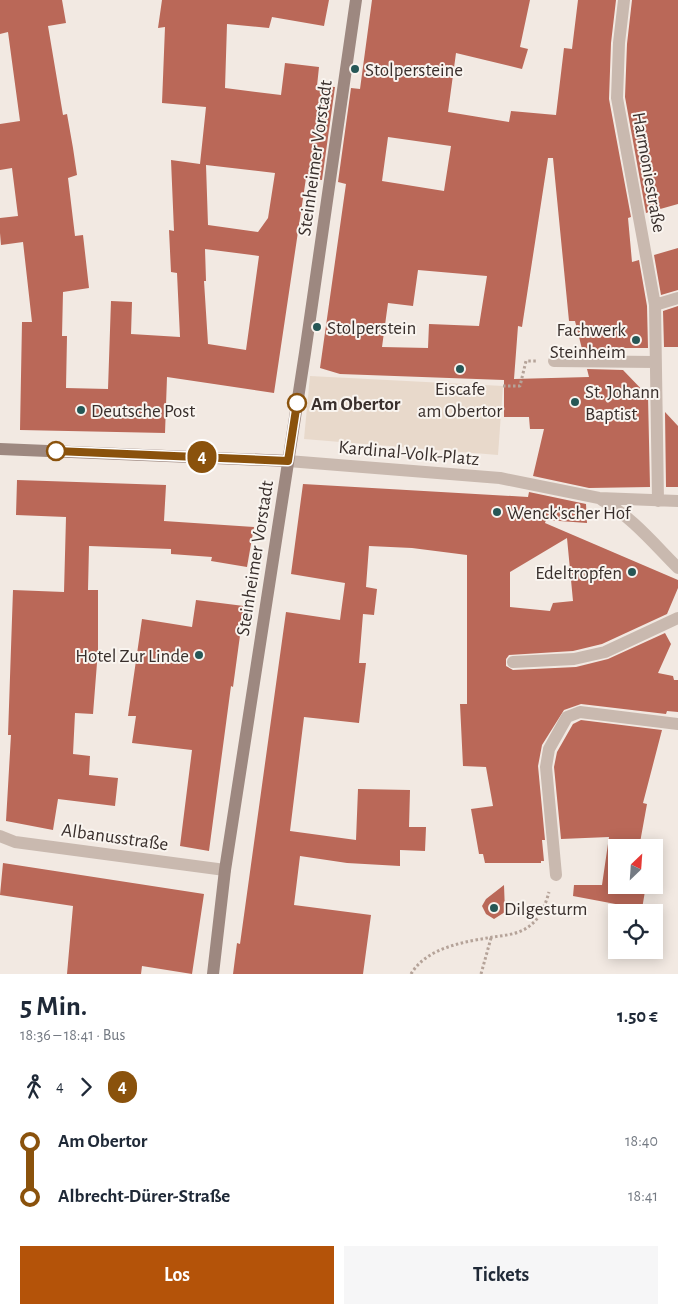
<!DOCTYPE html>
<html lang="de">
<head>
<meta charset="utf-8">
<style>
	body { margin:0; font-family:"Alegreya Sans",sans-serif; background:#f6f6f7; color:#1f2937; height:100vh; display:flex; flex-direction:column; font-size:19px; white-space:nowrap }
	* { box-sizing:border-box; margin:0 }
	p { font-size:16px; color:#747a83 }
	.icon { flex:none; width:28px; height:28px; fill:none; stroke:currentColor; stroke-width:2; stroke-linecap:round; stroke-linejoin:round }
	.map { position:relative; height:974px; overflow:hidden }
	.side { display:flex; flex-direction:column; background:#fff; flex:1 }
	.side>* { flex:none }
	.badge { padding:0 10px; border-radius:16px; font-size:18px; line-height:32px }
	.needle { width:32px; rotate:25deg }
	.controls { position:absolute; left:608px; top:839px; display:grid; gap:10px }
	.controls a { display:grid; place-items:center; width:55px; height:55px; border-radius:0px; background:#fff; box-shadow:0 2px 12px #0003; font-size:25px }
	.map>.badge { position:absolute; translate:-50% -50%; box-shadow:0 0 0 2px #fff }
	.legs { display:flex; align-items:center; gap:8px; height:55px; padding:0 20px; font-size:16px }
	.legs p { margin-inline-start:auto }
	.summary { display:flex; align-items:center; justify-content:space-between; height:85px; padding:0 20px }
	h1 { font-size:28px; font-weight:600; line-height:38px }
	.button { display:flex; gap:10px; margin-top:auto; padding:10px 20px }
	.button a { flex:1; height:58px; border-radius:0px; background:#b45309; color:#fff; font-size:20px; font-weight:600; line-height:58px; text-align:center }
	.button a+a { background:#f6f6f7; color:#1f2937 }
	ul { padding:0 20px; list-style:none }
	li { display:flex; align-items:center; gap:18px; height:55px; font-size:19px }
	li i { display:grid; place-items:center; width:8px; height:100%; margin:0 6px; background:currentColor }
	li i::after { content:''; width:12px; height:12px; margin:-6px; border:4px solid; border-radius:50%; background:#fff }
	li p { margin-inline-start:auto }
	li:first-child i { background:linear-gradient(#0000 50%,currentColor 0) }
	li:last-child i { background:linear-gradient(currentColor 50%,#0000 0) }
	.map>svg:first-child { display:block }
</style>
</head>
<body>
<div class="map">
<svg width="678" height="974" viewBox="0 0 678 974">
	<rect width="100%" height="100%" fill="#f2e9e2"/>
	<path fill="#e8d9cb" d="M310 376 503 386 498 455 304 439Z"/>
	<path fill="#ba6858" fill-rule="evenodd" d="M0 0H62L66 23 48 26 63 115 67 114 73 148 77 175 68 178 75 236 83 235 89 288 63 292 62 336H67L66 388 108 389 111 301 132 302 131 334 180 337 177 273 171 272 169 230 174 231 171 160 200 164 206 107 162 103 165 27 158 28 162 0H329L324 26 272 17 269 28 227 24 225 88 281 95 285 63 319 67 317 86 335 87 322 180 306 178 274 393 167 377 165 433 20 430 22 322H32L23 242 1 245 0 233V218L18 216 12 168 0 170V124L20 121 8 32 0 34ZM206 165 275 173 268 218 258 232 208 225ZM205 249 259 256 246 350 208 344 204 281H206Z
		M372 0H530L520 47 528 49 522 69 456 53 448 112 509 122 511 111 556 115 564 48 572 49 578 0H616L611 43 609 99 631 217 628 218 632 262 639 260 647 306 648 348H602L607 353H583L575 321H569L553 158H548L522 327 518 326 514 379 589 377 587 369 623 370 648 396 650 487 589 488 533 476 544 429H530L529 417H504V380L340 374 320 368 346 184 338 182 351 88 360 89ZM388 137 451 146 444 191 382 181ZM418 270 487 276 479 326 429 324 428 348 382 347 388 303 413 306Z
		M632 0H678V204L646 213 625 97 627 44Z
		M678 248V290L661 295 654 255Z
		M678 306V347H664L663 311Z
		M665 412 678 426V487H666Z
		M17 480 166 485 164 521 254 527 247 567 211 561 212 557 171 554V549L89 546 88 590H98V650L93 714 75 713 73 754 90 756 89 775 118 778 115 806 58 799 53 830 6 821 11 735H8L13 590 64 592 66 517 16 515Z
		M303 484 528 497 529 492 586 504 587 523 546 520 545 523 678 580V588L667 614 602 644 573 651 509 655 506 659V666L513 670 576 667 608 659 665 633 671 644 658 673 673 676 674 680H678V712L667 711 666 714 581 704 564 710 542 745 538 766 545 840H542L544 861H541V863H485L483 854H479L471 809 493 806 486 767 463 766 460 704H467V555L412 548 369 546 366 587 377 589 374 615 363 614 359 663H366L359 723 304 717 290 831 356 840 358 789 410 790 409 827H426L425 851 400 850V866L347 863 300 856 294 905 371 915 363 974H233L237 943 240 944 286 612 340 620 345 583 291 574ZM567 538 573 601 553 603 550 611 510 607V572Z
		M196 600 244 606 233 687 231 686 209 851 180 846 192 750 132 743 136 716H128L142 619 192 627Z
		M581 720 662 730 643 803 647 804 639 848H616V885H646L642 909 573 896 574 885H602L609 837 561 839 554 767 557 752 573 724Z
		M3 863 204 894 192 974 142 966 141 974H67L73 906 0 895Z
		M504 885 505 912 494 919 486 914 482 906 486 899Z"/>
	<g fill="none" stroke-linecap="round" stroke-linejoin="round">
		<path stroke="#b5a399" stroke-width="3" stroke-dasharray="2.5 2.5" stroke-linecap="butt" d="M503 386H520L526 361H536
			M411 974C427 947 464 942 493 937 507 935 522 934 533 923 541 916 546 903 549 892
			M481 974 491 938"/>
		<path stroke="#c9b9af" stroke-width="12" d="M624 0 619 43 617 98 655 305 658 501
			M655 305 678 298
			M554 361 655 362
			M288 461 500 478 599 498 678 501
			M602 500C632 517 654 544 678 568
			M513 662 574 659 605 652 678 618
			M0 836 15 842 225 870
			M556 875 546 767 549 749 567 717 580 712 678 724"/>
		<path stroke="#9d8880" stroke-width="12" d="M0 449 288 461
			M213 974 225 870 305 353 356 0"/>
	</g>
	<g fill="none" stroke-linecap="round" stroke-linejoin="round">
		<defs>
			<path id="line-1" d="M56 451 288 461 297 403"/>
		</defs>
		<use href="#line-1" stroke="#fff" stroke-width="11"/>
		<use href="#line-1" stroke="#8a520c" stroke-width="8"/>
	</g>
	<g fill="#265756" stroke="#f9f4ef" stroke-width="2">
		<circle cx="355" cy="69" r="5"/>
		<circle cx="317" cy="327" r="5"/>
		<circle cx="636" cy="340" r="5"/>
		<circle cx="460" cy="369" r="5"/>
		<circle cx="575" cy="402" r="5"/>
		<circle cx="81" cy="410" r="5"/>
		<circle cx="497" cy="512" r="5"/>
		<circle cx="632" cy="572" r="5"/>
		<circle cx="199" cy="655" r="5"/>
		<circle cx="494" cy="908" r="5"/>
	</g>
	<g fill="#fff" stroke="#8a520c" stroke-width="2.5">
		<circle cx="297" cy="403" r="9"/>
		<circle cx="56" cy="451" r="9"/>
	</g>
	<g text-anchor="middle" stroke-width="4" stroke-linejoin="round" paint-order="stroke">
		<g font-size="19" fill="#392f2c" stroke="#f9f4ef" text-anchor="start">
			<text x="365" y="76">Stolpersteine</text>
			<text x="327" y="334">Stolperstein</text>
			<text x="626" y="336" text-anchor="end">Fachwerk<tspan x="626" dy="22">Steinheim</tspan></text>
			<text x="460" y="395" text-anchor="middle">Eiscafe<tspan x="460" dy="22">am Obertor</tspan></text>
			<text x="585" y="398">St. Johann<tspan x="585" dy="22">Baptist</tspan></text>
			<text x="91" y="417">Deutsche Post</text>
			<text x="507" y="519">Wenck'scher Hof</text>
			<text x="622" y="579" text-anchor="end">Edeltropfen</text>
			<text x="189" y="662" text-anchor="end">Hotel Zur Linde</text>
			<text x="504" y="915">Dilgesturm</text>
		</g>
		<g font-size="19" fill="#392f2c" stroke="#f9f4ef">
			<text transform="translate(314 158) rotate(-82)" y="7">Steinheimer Vorstadt</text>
			<text transform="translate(650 172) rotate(80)" y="7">Harmoniestraße</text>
			<text transform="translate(409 452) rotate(5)" y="7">Kardinal-Volk-Platz</text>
			<text transform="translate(254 558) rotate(-81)" y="7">Steinheimer Vorstadt</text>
			<text transform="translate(115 836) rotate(8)" y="7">Albanusstraße</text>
		</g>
		<g font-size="19" font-weight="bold" fill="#392f2c" stroke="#f9f4ef" text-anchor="start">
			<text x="311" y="410">Am Obertor</text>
		</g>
	</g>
</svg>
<div class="controls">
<a><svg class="needle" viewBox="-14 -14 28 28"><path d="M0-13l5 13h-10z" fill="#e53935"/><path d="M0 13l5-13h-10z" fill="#747a83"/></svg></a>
<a><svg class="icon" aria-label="locate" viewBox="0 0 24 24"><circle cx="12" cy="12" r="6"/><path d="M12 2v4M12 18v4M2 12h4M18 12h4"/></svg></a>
</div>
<b class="badge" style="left:202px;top:457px;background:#8a520c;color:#fff">4</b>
</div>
<section class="side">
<div class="summary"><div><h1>5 Min.</h1><p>18:36 – 18:41 · Bus</p></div><b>1.50 €</b></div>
<div class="legs"><svg class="icon" aria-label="walk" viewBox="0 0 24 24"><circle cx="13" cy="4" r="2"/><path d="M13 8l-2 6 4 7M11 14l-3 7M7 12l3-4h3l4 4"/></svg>4<svg class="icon" aria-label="forward" viewBox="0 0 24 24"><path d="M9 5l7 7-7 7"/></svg><b class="badge" style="background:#8a520c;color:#fff">4</b></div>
<ul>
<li><i style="color:#8a520c"></i><b>Am Obertor</b><p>18:40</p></li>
<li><i style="color:#8a520c"></i><b>Albrecht-Dürer-Straße</b><p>18:41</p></li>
</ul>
<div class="button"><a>Los</a><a>Tickets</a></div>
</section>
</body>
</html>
